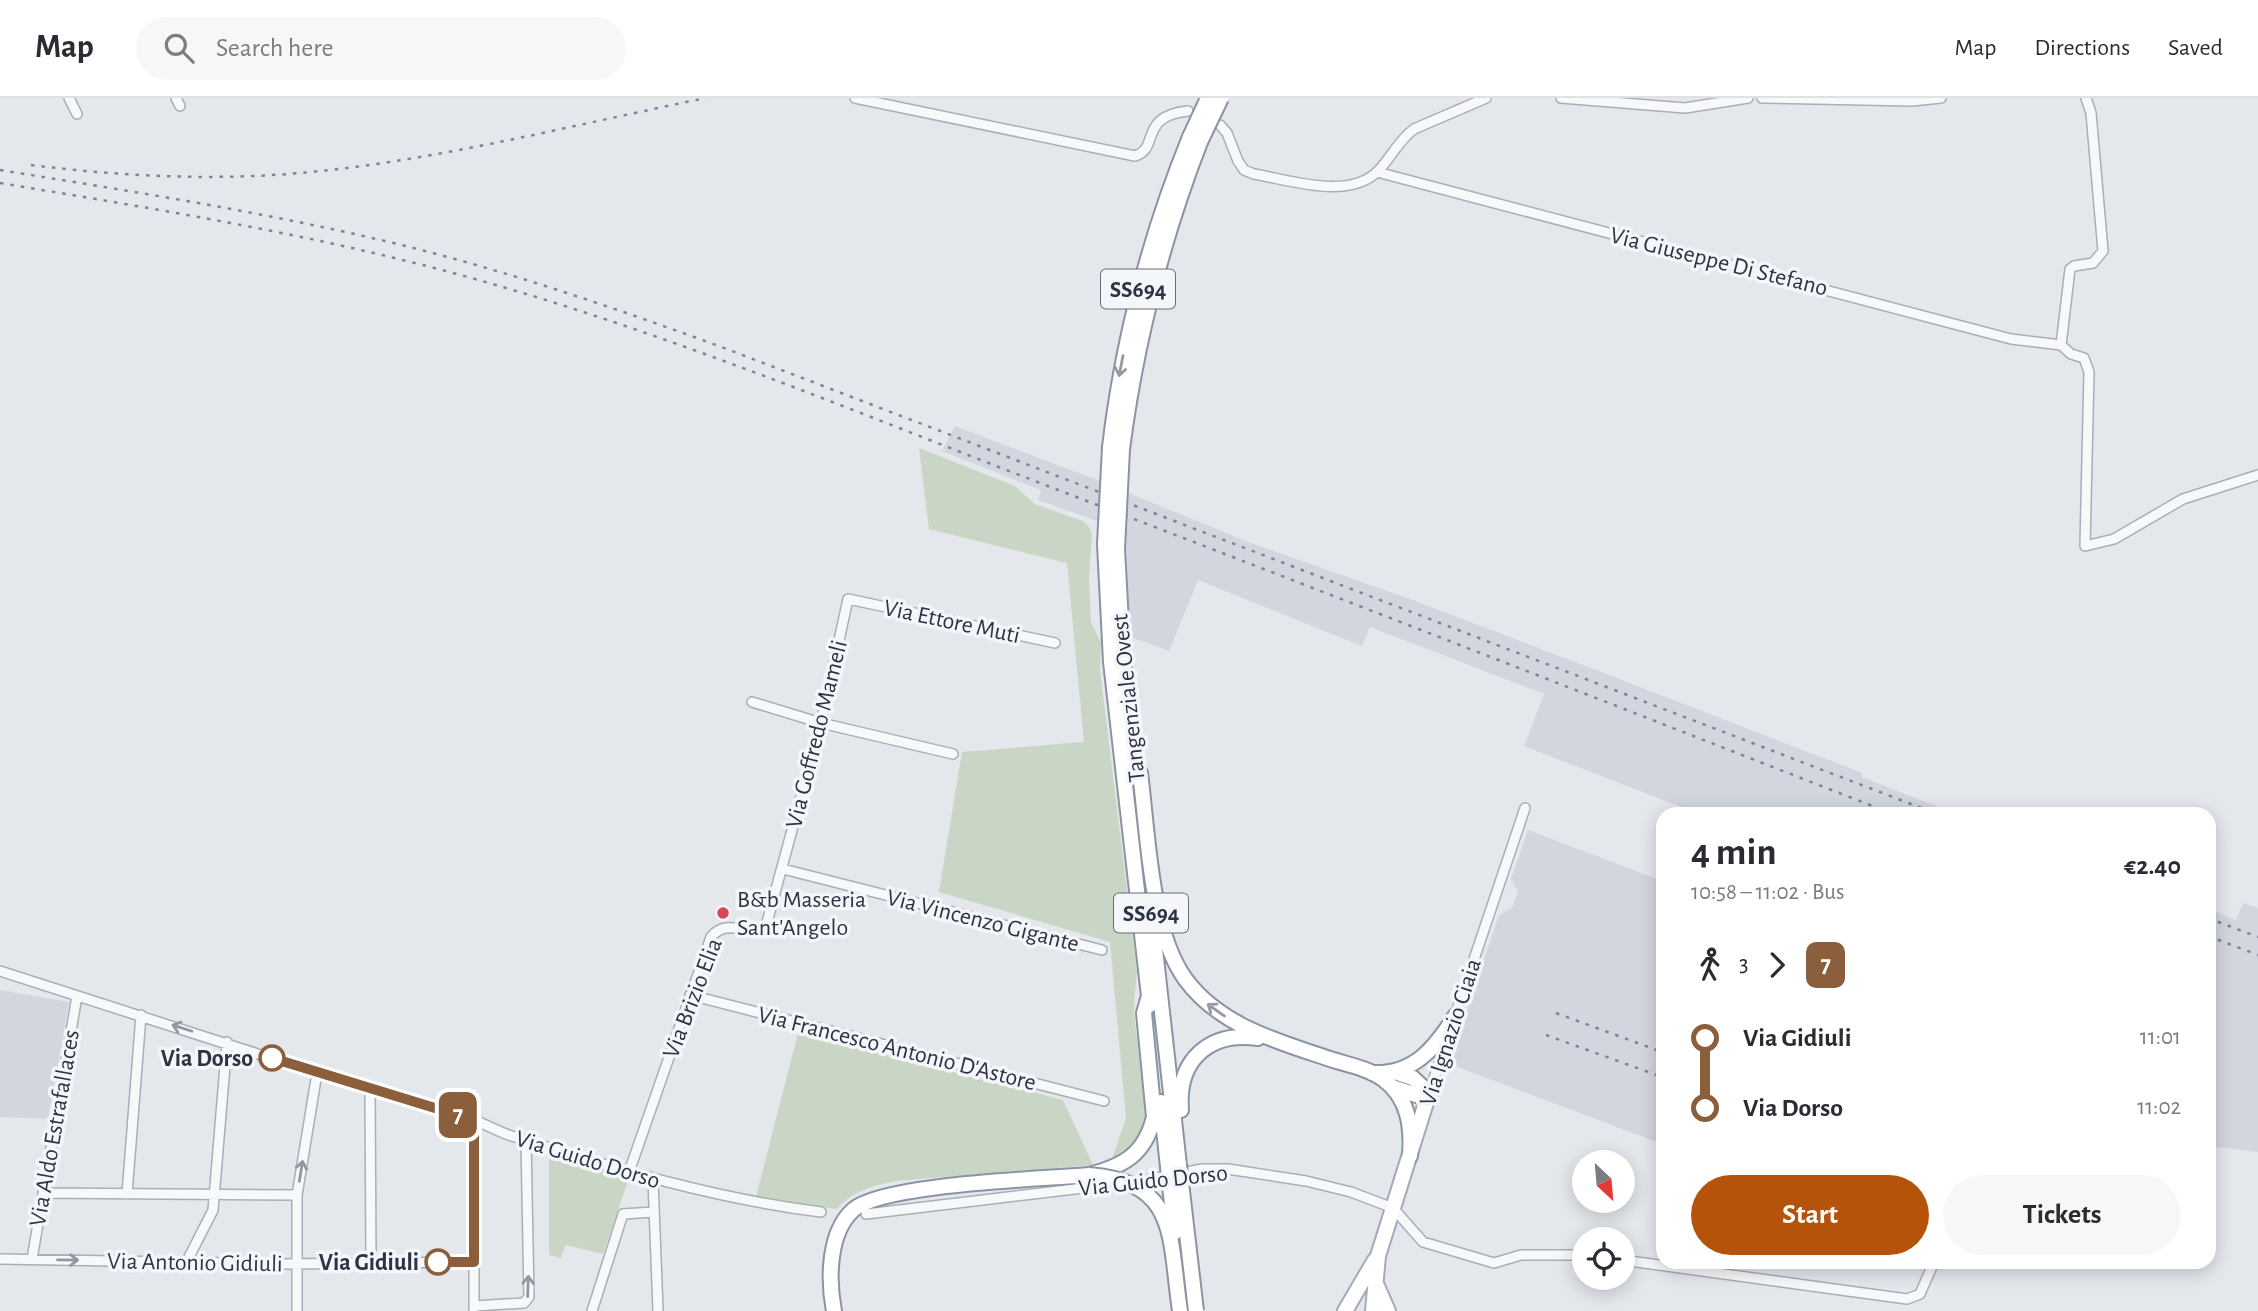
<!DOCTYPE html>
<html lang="en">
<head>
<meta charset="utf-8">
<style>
	body { margin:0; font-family:"Alegreya Sans",sans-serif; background:#f7f7f7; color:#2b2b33; height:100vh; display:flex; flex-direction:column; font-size:26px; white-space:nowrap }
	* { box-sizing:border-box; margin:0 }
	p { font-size:23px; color:#7c7c81 }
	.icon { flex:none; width:38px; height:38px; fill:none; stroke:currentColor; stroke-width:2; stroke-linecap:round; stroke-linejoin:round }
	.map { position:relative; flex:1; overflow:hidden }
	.panel { position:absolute; left:1656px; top:709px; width:560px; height:462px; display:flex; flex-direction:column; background:#fff; border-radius:21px; box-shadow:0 4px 18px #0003 }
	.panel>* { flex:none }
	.badge { padding:0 14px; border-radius:10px; font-size:24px; line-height:46px }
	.needle { width:46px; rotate:154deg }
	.tools { position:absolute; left:1572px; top:1052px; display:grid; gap:14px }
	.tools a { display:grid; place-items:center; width:63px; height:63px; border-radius:50%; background:#fff; box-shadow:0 4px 18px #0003; font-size:35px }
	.map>.badge { position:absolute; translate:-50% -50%; box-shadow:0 0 0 4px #fff }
	.legs { display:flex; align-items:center; gap:10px; height:77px; padding:0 35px; font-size:23px }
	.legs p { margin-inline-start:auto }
	.overview { display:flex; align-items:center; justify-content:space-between; height:119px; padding:0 35px }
	h1 { font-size:38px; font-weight:700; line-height:52px }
	.button { display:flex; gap:14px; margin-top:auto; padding:14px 35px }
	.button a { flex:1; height:80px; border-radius:42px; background:#b45309; color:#fff; font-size:28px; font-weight:700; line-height:80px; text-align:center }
	.button a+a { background:#f7f7f7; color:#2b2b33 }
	ul { padding:0 35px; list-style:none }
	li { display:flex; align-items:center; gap:24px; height:70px; font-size:26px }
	li i { display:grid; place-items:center; width:10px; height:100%; margin:0 9px; background:currentColor }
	li i::after { content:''; width:18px; height:18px; margin:-9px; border:5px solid; border-radius:50%; background:#fff }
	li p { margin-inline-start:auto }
	li:first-child i { background:linear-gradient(#0000 50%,currentColor 0) }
	li:last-child i { background:linear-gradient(currentColor 50%,#0000 0) }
	header { display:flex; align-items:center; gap:42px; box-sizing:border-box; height:98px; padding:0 35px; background:#fff; border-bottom:2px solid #e1e1e2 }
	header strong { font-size:33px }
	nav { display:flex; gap:38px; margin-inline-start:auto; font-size:24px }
	.search { width:490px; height:63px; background:#f7f7f7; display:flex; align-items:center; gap:18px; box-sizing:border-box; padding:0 24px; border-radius:38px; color:#7c7c81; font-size:26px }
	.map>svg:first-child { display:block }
</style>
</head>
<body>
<header>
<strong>Map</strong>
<div class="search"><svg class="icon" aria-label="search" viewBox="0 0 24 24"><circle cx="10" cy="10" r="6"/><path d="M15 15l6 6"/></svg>Search here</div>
<nav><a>Map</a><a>Directions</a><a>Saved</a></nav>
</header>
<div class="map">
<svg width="2258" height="1213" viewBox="0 0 2258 1213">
	<rect width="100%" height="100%" fill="#e4e7ec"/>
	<path fill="#d2d6de" d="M955 328 1097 382 1248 444 1410 501 1609 577 1862 675V679L1956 716H1699L1524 648 1544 596 1370 529 1362 548 1198 482 1169 553 1129 538 1125 433 1038 402 1041 392 942 353Z
		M1528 732 1662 783V1046L1458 969 1451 961 1499 817 1512 810 1518 794 1511 781Z
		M2243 805 2258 810V1054L2209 1048V811L2236 822Z
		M0 892 69 904 48 1021 0 1019Z"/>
	<path fill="#c9d6c5" d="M919 350 1015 388 1035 406 1083 423 1089 429 1092 436 1089 479 1091 524 1101 545 1100 572 1137 874C1136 886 1134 899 1134 912 1135 947 1153 998 1144 1031 1139 1048 1126 1056 1111 1064L1126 1020 1110 844 939 794 962 654 1084 644 1067 465 929 431Z
		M798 935 1063 1002 1093 1067 895 1083C872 1088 853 1093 837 1111L756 1099Z
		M549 1056 629 1080 603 1156 565 1147 561 1160 549 1157Z"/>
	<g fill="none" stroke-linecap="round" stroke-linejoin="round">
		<defs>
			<path id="minor" d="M69 0 77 16
				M176 0 180 8
				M855 0 1135 58C1160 51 1138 18 1188 13
				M1561 0 1685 10 1748 0
				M1762 0 1912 3 1941 0
				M2086 0 2091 15 2103 153 2093 165 2074 168 2070 171 2061 247 2071 256 2084 260 2089 274 2085 448 2114 441 2183 401 2258 377
				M1220 27 1227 35 1238 63 1244 72 1254 76C1290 82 1350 103 1379 72 1392 58 1399 42 1414 31L1486 0
				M1377 74 2011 241 2061 247
				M752 604 821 625 953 656
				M783 771 1102 852
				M0 873 317 975C369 988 420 1003 471 1021 486 1026 500 1035 515 1039 615 1071 717 1101 821 1114
				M690 897 1104 1003
				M370 988 371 1165
				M1429 995 1525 710
				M474 1022V1211
				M629 1074 711 839C729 818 746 841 766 828L821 625 848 501 1055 545
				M653 1082 658 1213
				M43 1095 297 1097
				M127 1096 141 917
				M866 1116 1142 1083 1202 1071H1228L1306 1083 1351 1094 1393 1110 1423 1144 1494 1165 1521 1157H1584
				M0 1161 286 1166 474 1164
				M32 1161 77 898
				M1622 1162 1907 1201 1920 1196 1934 1164
				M186 1165 213 1112 227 944
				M474 1208 524 1205 529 1199 526 1043
				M297 1213V1097L317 975
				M592 1213 623 1116 654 1114"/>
			<path id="primary" d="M1377 1188 1388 1213
				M1345 1213 1375 1162
				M1373 1213 1378 1158 1429 995"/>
			<path id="trunk" d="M1110 349C1123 240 1149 140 1190 39
				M1122 351C1136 244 1161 145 1200 44
				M1123 562 1135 673
				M1111 564 1150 907
				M1135 665 1140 675C1148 734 1150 834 1186 882 1221 929 1280 944 1333 962 1350 967 1369 971 1383 981 1409 1000 1412 1029 1410 1058
				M1151 815 1179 1067
				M1372 975C1414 977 1435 950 1456 917
				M1392 989 1416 997 1429 995 1413 980 1395 974
				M1161 1004 1168 1069
				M1181 1012C1177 962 1209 933 1258 940
				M834 1213C828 1182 828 1135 853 1112 881 1086 1042 1081 1089 1077 1124 1068 1145 1056 1154 1019L1144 915 1149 898"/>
		</defs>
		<use href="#minor" stroke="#a9aeb7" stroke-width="12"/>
		<use href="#primary" stroke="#a3abb8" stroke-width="18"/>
		<use href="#trunk" stroke="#8b94a3" stroke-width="18"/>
		<use href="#minor" stroke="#f7f8fa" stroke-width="9"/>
		<use href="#primary" stroke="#fff" stroke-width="14"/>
		<use href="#trunk" stroke="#fff" stroke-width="14"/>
		<path stroke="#7d8696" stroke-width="2.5" stroke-dasharray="3.5 7" stroke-linecap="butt" d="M31 67C120 78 210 83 300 75 436 63 572 27 706 0
			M0 72C129 93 258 113 385 143 499 170 609 208 719 248L1937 716
			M0 85C162 112 324 138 482 183 672 237 856 314 1040 385 1325 494 1609 605 1893 716
			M2208 820 2258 839
			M2208 838 2258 857
			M1556 915 1662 954
			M1546 937 1662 979"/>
		<defs>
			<path id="trunk-bridge" d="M1190 39 1208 0
				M1200 44 1221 0
				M1110 349 1105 446 1111 564
				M1122 351 1117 451 1123 562
				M1179 1067 1196 1213
				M1168 1069 1175 1134
				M1089 1077C1179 1084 1169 1140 1180 1213"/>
		</defs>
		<use href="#trunk-bridge" stroke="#8b94a3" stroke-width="18" stroke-linecap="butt"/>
		<use href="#trunk-bridge" stroke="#fff" stroke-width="14"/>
	</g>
	<defs><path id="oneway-shaft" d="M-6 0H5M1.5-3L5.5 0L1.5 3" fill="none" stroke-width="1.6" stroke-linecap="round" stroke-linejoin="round" transform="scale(1.75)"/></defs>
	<g stroke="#959aa2">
		<use href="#oneway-shaft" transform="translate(1121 268) rotate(101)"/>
		<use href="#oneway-shaft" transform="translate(1216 912) rotate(-145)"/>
	</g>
	<g stroke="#9196a0">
		<use href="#oneway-shaft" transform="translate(182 930) rotate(-162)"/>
		<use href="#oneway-shaft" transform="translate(301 1073) rotate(-81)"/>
		<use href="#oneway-shaft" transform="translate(68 1162) rotate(1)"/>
		<use href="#oneway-shaft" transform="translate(528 1188) rotate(-88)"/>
	</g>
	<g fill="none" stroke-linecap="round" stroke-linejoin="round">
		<defs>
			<path id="line-1" d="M272 960 474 1022V1164H438"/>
		</defs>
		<use href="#line-1" stroke="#fff" stroke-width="16"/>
		<use href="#line-1" stroke="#8b5e3c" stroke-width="10"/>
	</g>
	<circle fill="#d1495b" stroke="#f4f6f9" stroke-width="2.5" cx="723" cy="815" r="7"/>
	<g fill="#fff" stroke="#8b5e3c" stroke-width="3.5">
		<circle cx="272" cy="960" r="12"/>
		<circle cx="438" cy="1164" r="12"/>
	</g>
	<g text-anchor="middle" stroke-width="7" stroke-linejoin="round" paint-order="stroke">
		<g fill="#f4f6f9" stroke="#676e7b" stroke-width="2">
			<rect x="1101" y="171.5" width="74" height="39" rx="5"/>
			<rect x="1114" y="795.5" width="74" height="39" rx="5"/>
		</g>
		<g font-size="23" font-weight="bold" fill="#2b3445">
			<text x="1138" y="199">SS694</text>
			<text x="1151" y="823">SS694</text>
		</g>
		<g font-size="24" fill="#2b3445" stroke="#f4f6f9">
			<text transform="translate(1719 163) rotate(14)" y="8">Via Giuseppe Di Stefano</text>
			<text transform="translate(952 523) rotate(12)" y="8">Via Ettore Muti</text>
			<text transform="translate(1128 600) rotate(-96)" y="8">Tangenziale Ovest</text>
			<text transform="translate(816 636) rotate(-76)" y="8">Via Goffredo Mameli</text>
			<text transform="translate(983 822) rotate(14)" y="8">Via Vincenzo Gigante</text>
			<text transform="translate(692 900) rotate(-69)" y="8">Via Brizio Elia</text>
			<text transform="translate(1450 934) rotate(-72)" y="8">Via Ignazio Ciaia</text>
			<text transform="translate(897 950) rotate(14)" y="8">Via Francesco Antonio D'Astore</text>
			<text transform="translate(54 1030) rotate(-80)" y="8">Via Aldo Estrafallaces</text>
			<text transform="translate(588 1061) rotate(17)" y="8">Via Guido Dorso</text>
			<text transform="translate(1153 1082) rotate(-6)" y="8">Via Guido Dorso</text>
			<text transform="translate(195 1164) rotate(1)" y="8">Via Antonio Gidiuli</text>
		</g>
		<g font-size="24" fill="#2b3445" stroke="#f4f6f9" text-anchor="start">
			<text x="737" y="809">B&amp;b Masseria<tspan x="737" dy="28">Sant'Angelo</tspan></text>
		</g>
		<g font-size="24" font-weight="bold" fill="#2b3445" stroke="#f4f6f9" text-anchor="end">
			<text x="253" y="968">Via Dorso</text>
			<text x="419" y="1172">Via Gidiuli</text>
		</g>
	</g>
</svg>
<div class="tools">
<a><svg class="needle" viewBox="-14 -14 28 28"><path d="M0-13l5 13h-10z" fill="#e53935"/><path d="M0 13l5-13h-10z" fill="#7c7c81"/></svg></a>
<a><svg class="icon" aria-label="locate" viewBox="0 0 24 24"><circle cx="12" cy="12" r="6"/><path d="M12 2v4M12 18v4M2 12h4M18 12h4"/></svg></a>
</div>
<b class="badge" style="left:458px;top:1017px;background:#8b5e3c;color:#fff">7</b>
<section class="panel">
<div class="overview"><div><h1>4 min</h1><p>10:58 – 11:02 · Bus</p></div><b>€2.40</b></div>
<div class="legs"><svg class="icon" aria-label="walk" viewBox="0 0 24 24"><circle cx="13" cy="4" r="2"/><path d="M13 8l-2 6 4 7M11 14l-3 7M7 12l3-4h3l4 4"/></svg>3<svg class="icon" aria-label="forward" viewBox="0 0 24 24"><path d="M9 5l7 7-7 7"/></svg><b class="badge" style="background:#8b5e3c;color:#fff">7</b></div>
<ul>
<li><i style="color:#8b5e3c"></i><b>Via Gidiuli</b><p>11:01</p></li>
<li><i style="color:#8b5e3c"></i><b>Via Dorso</b><p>11:02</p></li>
</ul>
<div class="button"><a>Start</a><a>Tickets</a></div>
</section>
</div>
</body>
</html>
